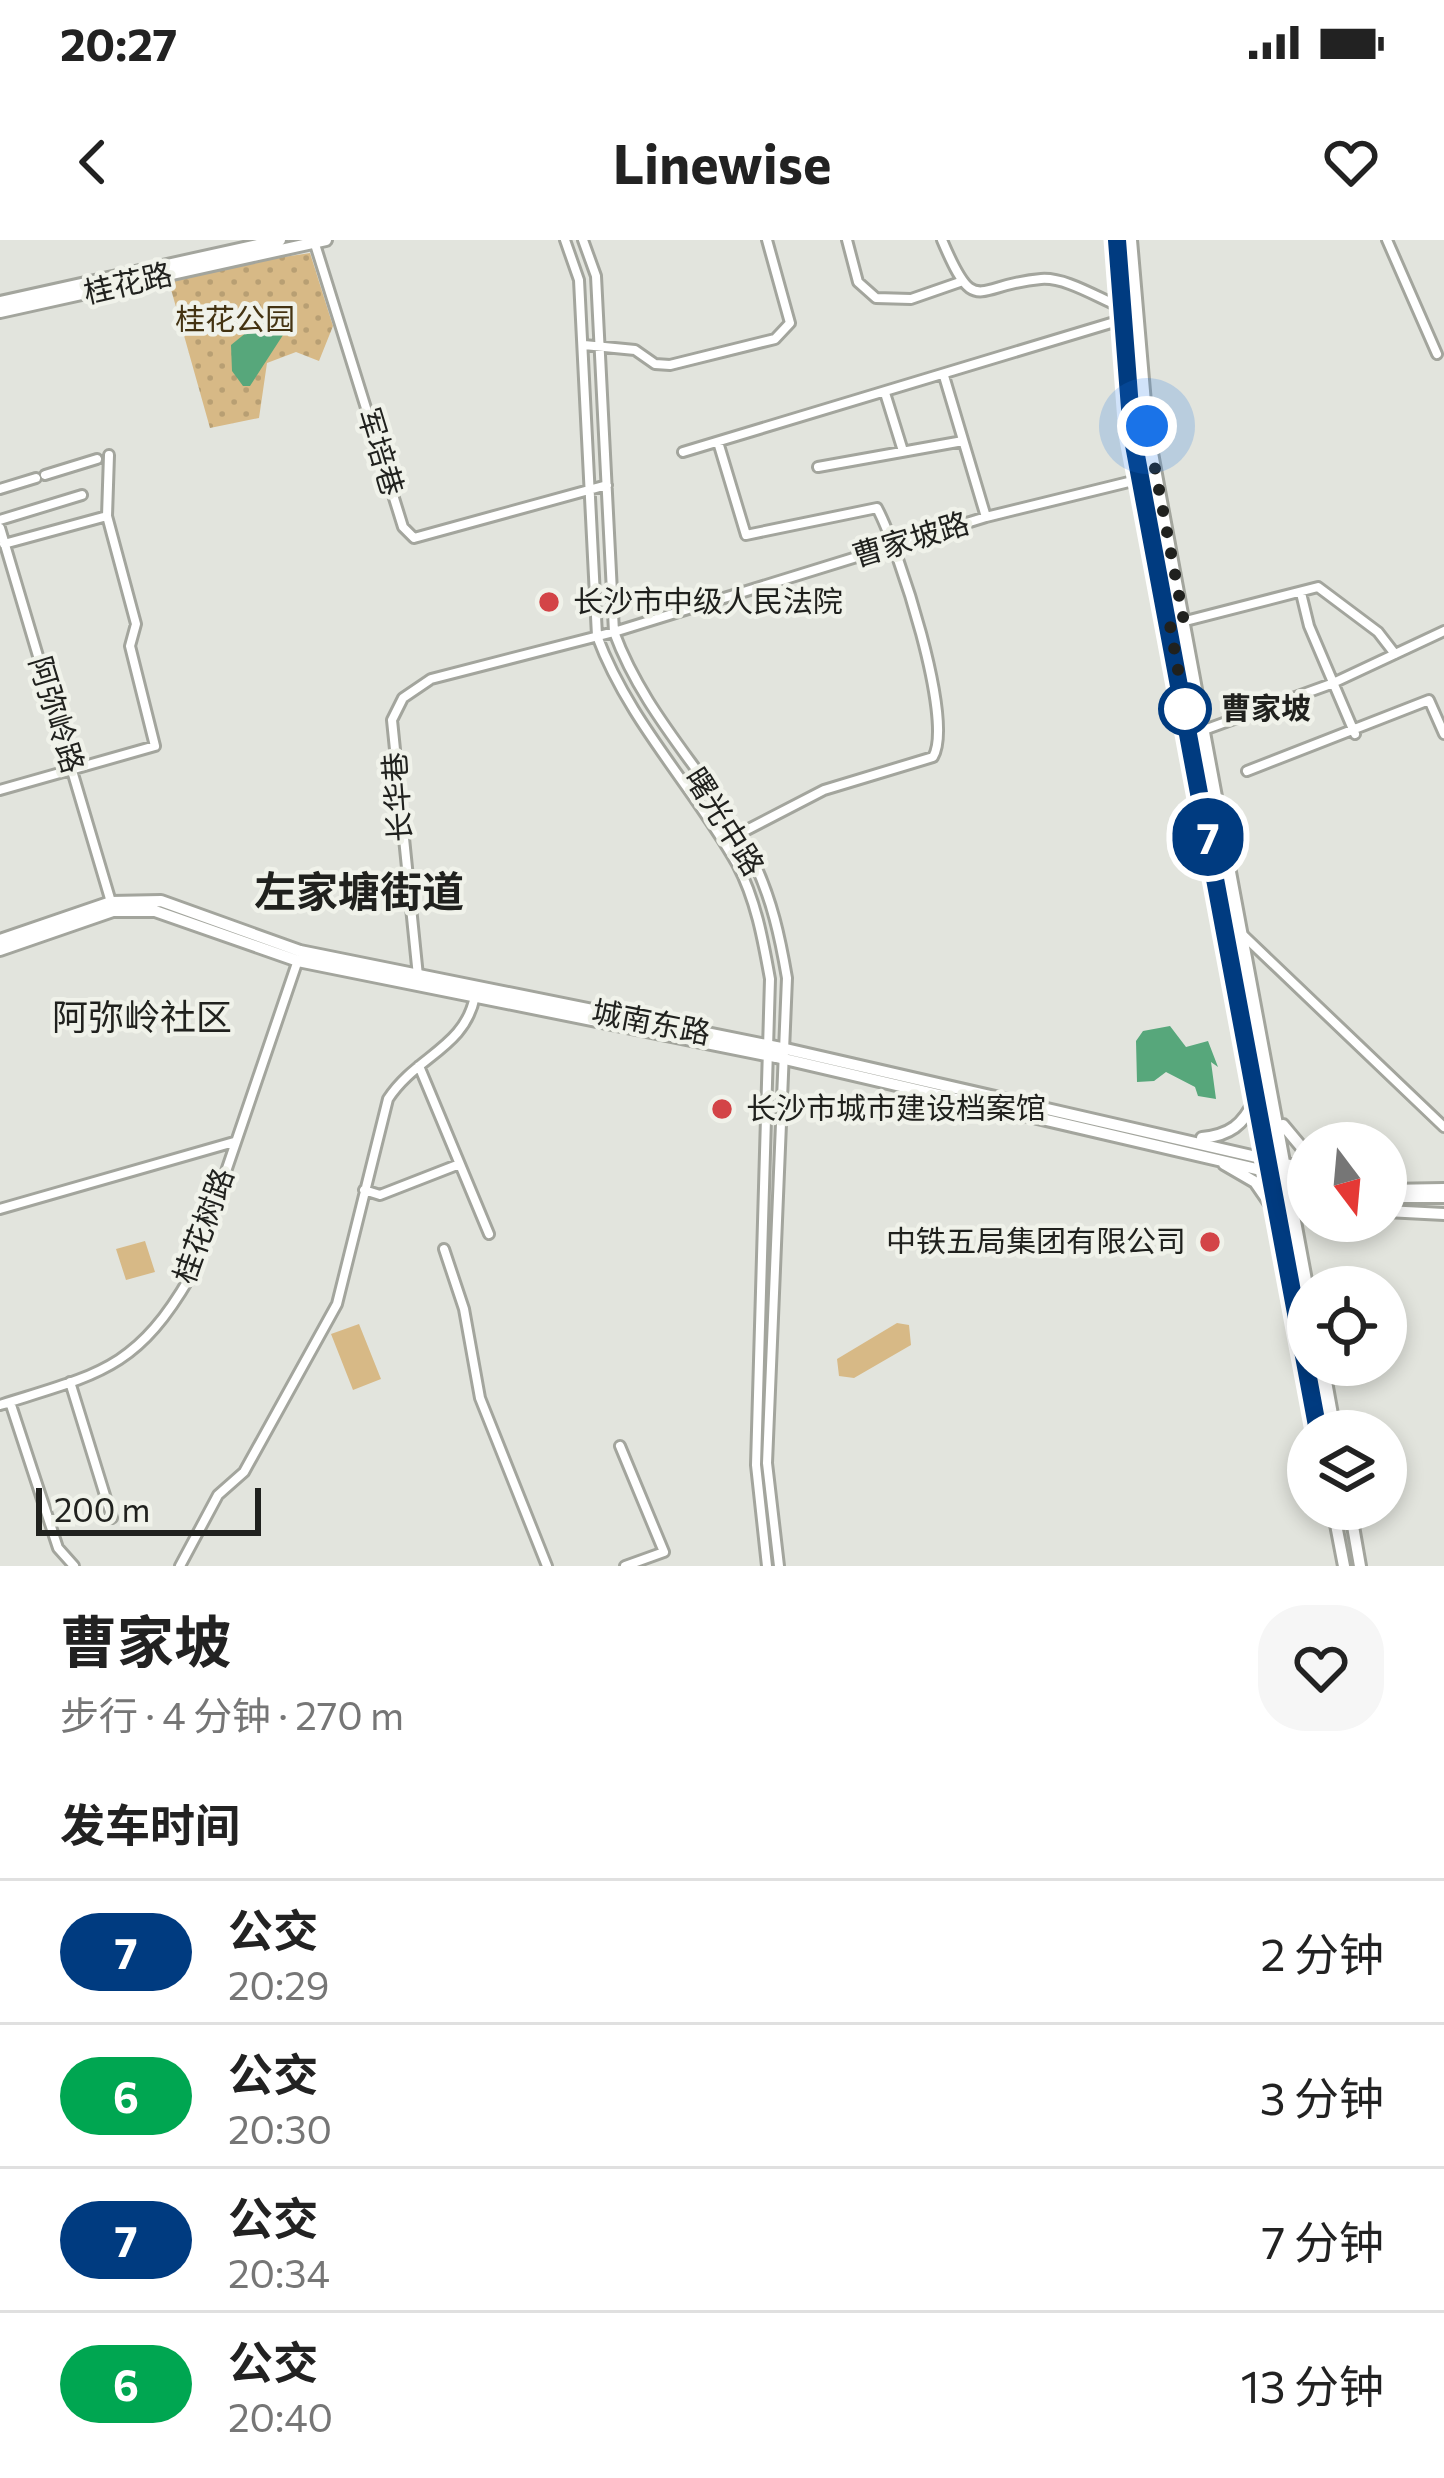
<!DOCTYPE html>
<html lang="zh">
<head>
<meta charset="utf-8">
<style>
	body { margin:0; font-family:Commissioner,"Noto Sans SC",sans-serif; background:#f6f6f6; color:#222; height:100vh; display:flex; flex-direction:column; font-size:45px; white-space:nowrap }
	* { box-sizing:border-box; margin:0 }
	p { font-size:39px; color:#767676 }
	.icon { flex:none; width:66px; height:66px; fill:none; stroke:currentColor; stroke-width:2; stroke-linecap:round; stroke-linejoin:round }
	.map { position:relative; height:1326px; overflow:hidden }
	.details { display:flex; flex-direction:column; background:#fff; flex:1 }
	.details>* { flex:none }
	.badge { padding:0 24px; border-radius:39px; font-size:42px; line-height:78px }
	.needle { width:78px; rotate:164deg }
	.fabs { position:absolute; left:1287px; top:882px; display:grid; gap:24px }
	.fabs a { display:grid; place-items:center; width:120px; height:120px; border-radius:50%; background:#fff; box-shadow:0 6px 18px #0003; font-size:60px }
	.scale { position:absolute; left:36px; bottom:30px; width:225px; box-sizing:border-box; padding-left:12px; border:6px solid #20211e; border-top:0; font-size:33px; line-height:42px; white-space:nowrap; color:#20211e; -webkit-text-stroke:9px #f0f2ea; paint-order:stroke }
	.you { position:absolute; width:60px; height:60px; margin:-30px; border:9px solid #fff; border-radius:50%; background:#1a73e8; box-shadow:0 0 0 18px #1a73e833 }
	.map>.badge { position:absolute; translate:-50% -50%; box-shadow:0 0 0 6px #fff }
	h2 { padding:0 60px; font-size:45px; line-height:108px }
	.round { display:grid; place-items:center; flex:none; width:126px; height:126px; border-radius:48px; background:#f6f6f6 }
	.head { display:flex; align-items:center; justify-content:space-between; height:204px; padding:0 60px }
	h1 { font-size:57px; font-weight:700; line-height:90px }
	ul { padding:0; list-style:none }
	li { display:flex; align-items:center; gap:36px; height:144px; padding:0 60px; border-top:3px solid #e0e0e0 }
	li div { flex:1 }
	li b { display:block; font-size:45px }
	li em { font-style:normal }
	li .badge { min-width:132px; font-weight:700; text-align:center }
	.status { display:flex; justify-content:space-between; align-items:center; height:84px; padding:0 60px; background:#fff; direction:ltr }
	.status svg { height:33px; fill:currentColor }
	header { display:flex; justify-content:space-between; align-items:center; height:156px; padding:0 60px; background:#fff; font-size:54px; font-weight:700 }
	.map>svg:first-child { display:block }
</style>
</head>
<body>
<div class="status"><b>20:27</b><svg viewBox="0 0 49 12"><path d="M0 12V9h3v3zM5 12V6h3v6zM10 12V3h3v9zM15 12V0h3v12zM26 1h20v11H26zM47 4h2v5h-2z"/></svg></div>
<header><svg class="icon" aria-label="back" viewBox="0 0 24 24"><path d="M15 5l-7 7 7 7"/></svg>Linewise<svg class="icon" aria-label="heart" viewBox="0 0 24 24"><path d="M12 20l-8-8c-3-5 5-10 8-4 3-6 11-1 8 4z"/></svg></header>
<div class="map">
<svg width="1444" height="1326" viewBox="0 0 1444 1326">
	<defs>
		<pattern id="grass-dots" width="8" height="8" patternUnits="userSpaceOnUse" patternTransform="scale(3)"><rect width="8" height="8" fill="#d7b986"/><path d="M2 2h.1M6 6h.1" fill="none" stroke="#b89f73" stroke-width="1.8" stroke-linecap="round"/></pattern>
	</defs>
	<rect width="100%" height="100%" fill="#e2e4dd"/>
	<path fill="url(#grass-dots)" d="M310 13 333 86 319 121 296 112 267 123 259 178 210 188 167 35Z"/>
	<path fill="#d7b986" d="M145 1001 155 1032 126 1040 116 1009Z
		M897 1083 909 1085 911 1105 854 1138 839 1136 837 1119Z
		M359 1084 381 1139 353 1150 331 1094Z"/>
	<path fill="#57a77b" d="M272 82 281 84 283 95 250 146H243L232 131 231 105 257 84Z
		M1170 786 1186 807 1208 801 1218 827 1211 822 1216 859 1198 856 1195 847 1166 832 1154 841 1137 842 1136 801 1143 791Z"/>
	<g fill="none" stroke-linecap="round" stroke-linejoin="round">
		<defs>
			<path id="minor" d="M565 0 579 40 597 396C629 482 693 546 737 624 756 660 763 700 770 739L756 1225 767 1326
				M583 0 596 36 614 392C647 482 717 542 754 622 772 660 780 697 787 738L767 1223 779 1326
				M847 0 858 42 876 58 911 59 960 42
				M942 0C976 80 975 44 1041 39 1066 37 1098 58 1121 67
				M1387 0 1437 114
				M314 1 403 287 414 298 607 245
				M584 105 635 110 655 124 670 125 775 99 790 83 767 0
				M944 136 986 277
				M885 153 903 211
				M718 202 746 295 877 268C898 307 955 481 933 517L824 550 737 595
				M683 212 1121 80
				M818 227 963 201
				M45 235 97 219
				M0 249 36 238
				M0 280 82 255
				M0 288 111 662
				M4 304 107 276
				M1301 353 1309 386 1355 494
				M1170 385 1318 347 1378 392 1395 414
				M1204 490 1331 444 1444 391
				M1247 531 1429 460 1444 494
				M0 550 155 506 130 406 136 384 107 276 109 215
				M1244 696 1444 887
				M418 736 392 480 403 458 431 439 614 392 986 277 1141 239
				M419 826 489 994
				M364 950 380 955 457 925
				M0 969 234 902
				M444 1009 464 1069 480 1158 547 1326
				M70 1142 112 1278
				M10 1162 58 1308 74 1326
				M0 1165C98 1134 136 1130 190 1037L298 720
				M620 1206 664 1312 625 1326
				M180 1326 218 1255 244 1232 337 1064 388 859C416 816 465 808 475 756"/>
			<path id="major" d="M1117 0 1132 193 1318 1191
				M1131 0 1147 186 1308 1051
				M0 62 280 0
				M0 72 326 0
				M0 700 111 662 161 661 300 711 786 809 1308 929
				M0 710 113 671H155L298 721 776 817 1308 941
				M1283 885 1308 915
				M1202 898C1230 895 1243 885 1255 860
				M1224 924 1255 942 1275 971
				M1386 950 1444 949
				M1386 957H1444
				M1386 971 1444 974
				M1323 1125 1335 1191
				M1333 1269 1344 1326
				M1350 1269 1360 1326"/>
		</defs>
		<use href="#minor" stroke="#a3a59d" stroke-width="14"/>
		<use href="#major" stroke="#a3a59d" stroke-width="16"/>
		<use href="#minor" stroke="#fff" stroke-width="8"/>
		<use href="#major" stroke="#fff" stroke-width="10"/>
	</g>
	<g fill="none" stroke-linecap="round" stroke-linejoin="round">
		<defs>
			<path id="line" d="M1117 0 1132 194 1318 1191"/>
		</defs>
		<use href="#line" stroke="#fff" stroke-width="27"/>
		<use href="#line" stroke="#003b80" stroke-width="18"/>
		<path stroke="#20211e" stroke-width="12" stroke-dasharray="0 21.6" d="M1147 186 1184 382 1170 385 1185 469"/>
	</g>
	<g fill="#d34447" stroke="#f0f2ea" stroke-width="4.5">
		<circle cx="549" cy="362" r="12"/>
		<circle cx="722" cy="869" r="12"/>
		<circle cx="1210" cy="1002" r="12"/>
	</g>
	<circle fill="#fff" stroke="#003b80" stroke-width="6" cx="1185" cy="469" r="24"/>
	<g text-anchor="middle" stroke-width="9" stroke-linejoin="round" paint-order="stroke">
		<g font-size="30" fill="#20211e" stroke="#f0f2ea">
			<text transform="translate(128 44) rotate(-13)" y="10">桂花路</text>
			<text transform="translate(380 212) rotate(73)" y="10">军培巷</text>
			<text transform="translate(911 300) rotate(-17)" y="10">曹家坡路</text>
			<text transform="translate(56 475) rotate(73)" y="10">阿弥岭路</text>
			<text transform="translate(398 557) rotate(-94)" y="10">长华巷</text>
			<text transform="translate(724 582) rotate(58)" y="10">曙光中路</text>
			<text transform="translate(651 783) rotate(11)" y="10">城南东路</text>
			<text transform="translate(204 986) rotate(-70)" y="10">桂花树路</text>
		</g>
		<g font-size="30" fill="#443312" stroke="#f0f2ea">
			<text x="235" y="90">桂花公园</text>
		</g>
		<g font-size="30" fill="#20211e" stroke="#f0f2ea" text-anchor="start">
			<text x="573" y="372">长沙市中级人民法院</text>
			<text x="746" y="879">长沙市城市建设档案馆</text>
			<text x="1186" y="1012" text-anchor="end">中铁五局集团有限公司</text>
		</g>
		<g font-size="30" font-weight="bold" fill="#20211e" stroke="#f0f2ea" text-anchor="start">
			<text x="1221" y="479">曹家坡</text>
		</g>
		<g font-size="36" fill="#20211e" stroke="#f0f2ea">
			<text x="142" y="790">阿弥岭社区</text>
		</g>
		<g font-size="42" font-weight="bold" fill="#20211e" stroke="#f0f2ea">
			<text x="359" y="667">左家塘街道</text>
		</g>
	</g>
</svg>
<div class="fabs">
<a><svg class="needle" viewBox="-14 -14 28 28"><path d="M0-13l5 13h-10z" fill="#e53935"/><path d="M0 13l5-13h-10z" fill="#767676"/></svg></a>
<a><svg class="icon" aria-label="locate" viewBox="0 0 24 24"><circle cx="12" cy="12" r="6"/><path d="M12 2v4M12 18v4M2 12h4M18 12h4"/></svg></a>
<a><svg class="icon" aria-label="layers" viewBox="0 0 24 24"><path d="M12 4l9 5-9 5-9-5zM3 14l9 5 9-5"/></svg></a>
</div>
<div class="scale">200 m</div>
<div class="you" style="left:1147px;top:186px"></div>
<b class="badge" style="left:1208px;top:597px;background:#003b80;color:#fff">7</b>
</div>
<section class="details">
<div class="head"><div><h1>曹家坡</h1><p>步行 · 4 分钟 · 270 m</p></div><a class="round"><svg class="icon" aria-label="heart" viewBox="0 0 24 24"><path d="M12 20l-8-8c-3-5 5-10 8-4 3-6 11-1 8 4z"/></svg></a></div>
<h2>发车时间</h2>
<ul>
<li><span class="badge" style="background:#003b80;color:#fff">7</span><div><b>公交</b><p>20:29</p></div><em>2 分钟</em></li>
<li><span class="badge" style="background:#00a651;color:#fff">6</span><div><b>公交</b><p>20:30</p></div><em>3 分钟</em></li>
<li><span class="badge" style="background:#003b80;color:#fff">7</span><div><b>公交</b><p>20:34</p></div><em>7 分钟</em></li>
<li><span class="badge" style="background:#00a651;color:#fff">6</span><div><b>公交</b><p>20:40</p></div><em>13 分钟</em></li>
</ul>
</section>
</body>
</html>
